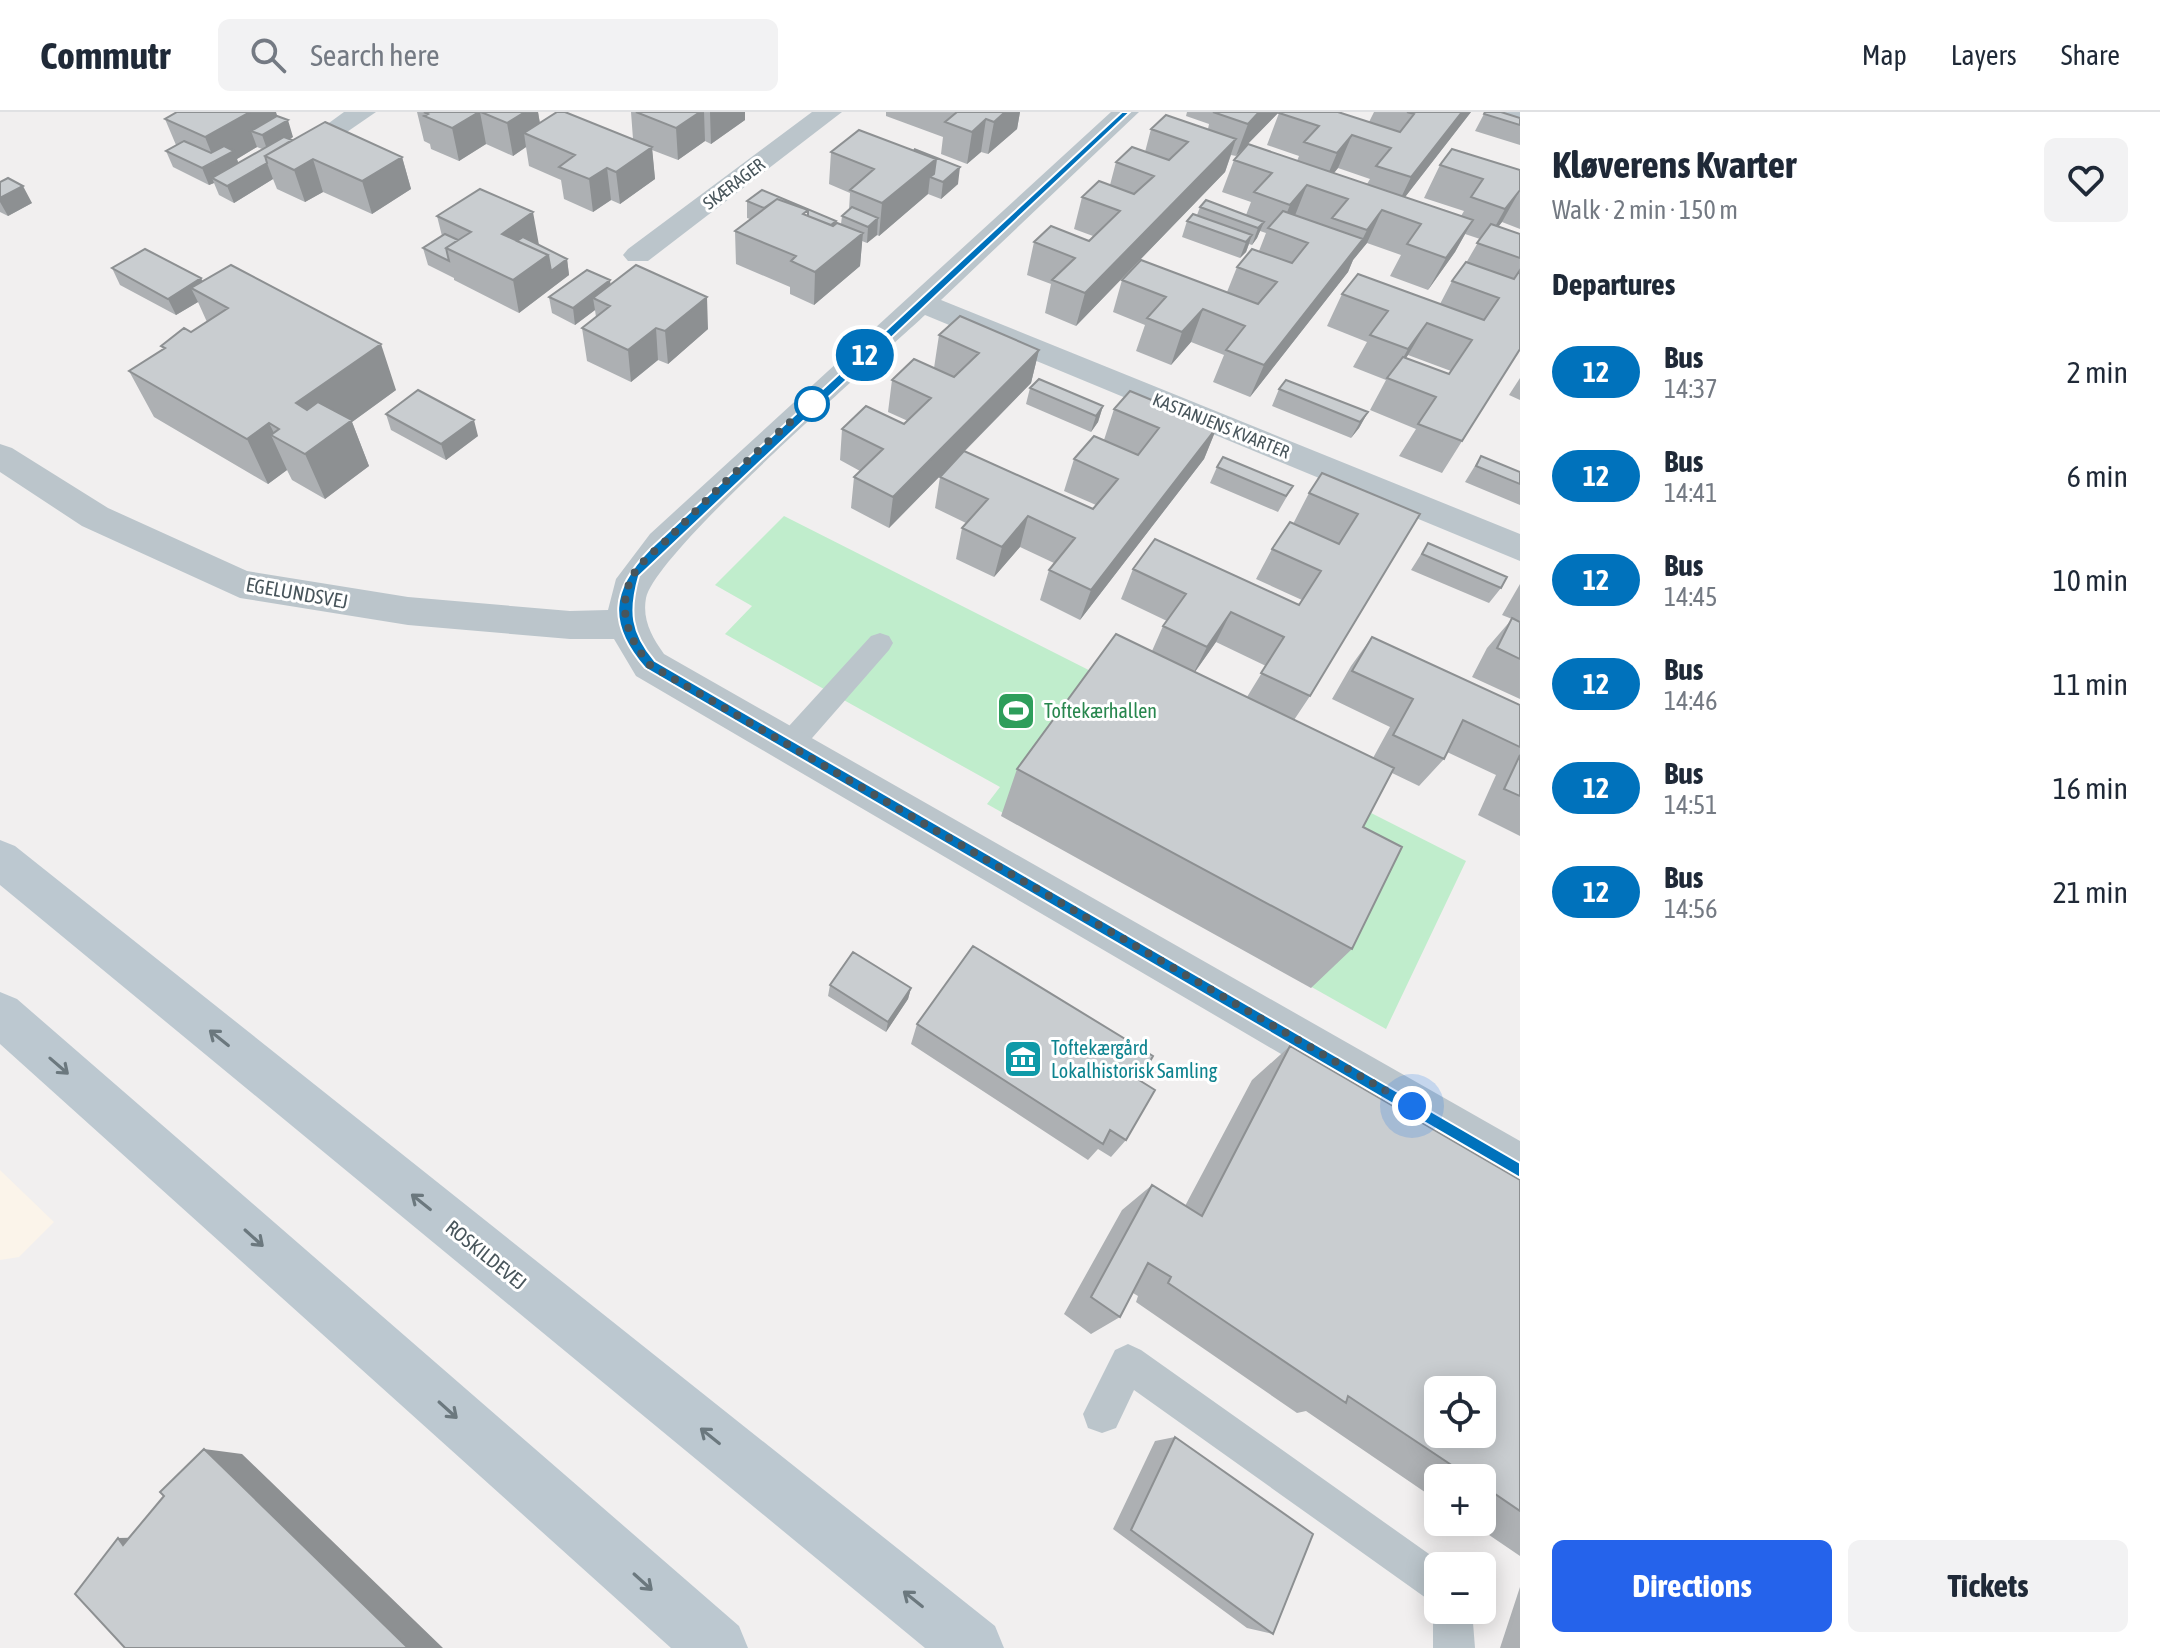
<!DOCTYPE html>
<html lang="en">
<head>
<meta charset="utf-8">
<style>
	body { margin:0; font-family:"Asap Condensed",sans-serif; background:#f2f2f3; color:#1f2937; height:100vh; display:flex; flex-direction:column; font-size:30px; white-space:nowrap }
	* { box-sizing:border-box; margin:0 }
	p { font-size:26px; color:#747a83 }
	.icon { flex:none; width:44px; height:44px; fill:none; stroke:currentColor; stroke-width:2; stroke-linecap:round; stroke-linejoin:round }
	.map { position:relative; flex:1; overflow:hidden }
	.drawer { display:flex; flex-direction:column; background:#fff; width:640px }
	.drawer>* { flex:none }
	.badge { padding:0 16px; border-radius:26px; font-size:28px; line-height:52px }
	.tools { position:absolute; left:1424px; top:1264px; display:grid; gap:16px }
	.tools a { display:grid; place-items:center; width:72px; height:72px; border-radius:12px; background:#fff; box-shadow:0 4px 20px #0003; font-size:40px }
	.you { position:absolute; width:40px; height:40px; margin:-20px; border:6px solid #fff; border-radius:50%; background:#1a73e8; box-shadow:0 0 0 12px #1a73e833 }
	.map>.badge { position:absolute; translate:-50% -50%; box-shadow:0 0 0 4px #fff }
	h2 { padding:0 32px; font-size:30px; line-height:72px }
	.round { display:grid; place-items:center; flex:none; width:84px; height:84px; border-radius:12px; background:#f2f2f3 }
	.head { display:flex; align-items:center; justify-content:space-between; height:136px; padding:0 32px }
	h1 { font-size:38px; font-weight:700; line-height:60px }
	.primary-button { display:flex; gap:16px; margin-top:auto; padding:16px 32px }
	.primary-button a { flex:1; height:92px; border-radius:12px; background:#2563eb; color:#fff; font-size:32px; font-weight:700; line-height:92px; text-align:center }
	.primary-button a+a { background:#f2f2f3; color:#1f2937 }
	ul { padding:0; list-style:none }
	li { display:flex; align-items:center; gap:24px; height:104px; padding:0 32px }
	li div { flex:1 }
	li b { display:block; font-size:30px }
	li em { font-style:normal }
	li .badge { min-width:88px; font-weight:700; text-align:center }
	header { display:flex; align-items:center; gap:48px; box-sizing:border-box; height:112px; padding:0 40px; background:#fff; border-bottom:2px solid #e0e1e3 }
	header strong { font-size:38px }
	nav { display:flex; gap:44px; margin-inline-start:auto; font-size:28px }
	.search { width:560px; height:72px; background:#f2f2f3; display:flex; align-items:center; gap:20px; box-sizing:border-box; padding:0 28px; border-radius:12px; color:#747a83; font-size:30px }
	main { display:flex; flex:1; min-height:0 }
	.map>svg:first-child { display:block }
</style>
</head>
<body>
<header>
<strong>Commutr</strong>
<div class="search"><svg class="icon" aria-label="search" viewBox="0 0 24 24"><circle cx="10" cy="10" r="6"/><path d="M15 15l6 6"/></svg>Search here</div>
<nav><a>Map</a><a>Layers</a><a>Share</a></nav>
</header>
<main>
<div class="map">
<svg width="1520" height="1536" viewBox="0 0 1520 1536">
	<rect width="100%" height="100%" fill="#f1efef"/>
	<path fill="#fbf4ea" d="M0 1058 54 1110 19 1145 0 1148Z"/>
	<path fill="#c0edcc" d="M784 404 1466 749 1386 917 987 692 1000 675 725 522 752 494 715 473Z"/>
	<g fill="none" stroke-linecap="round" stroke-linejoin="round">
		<path fill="#bbc5cb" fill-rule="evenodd" d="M880 521 889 524 893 531 889 538 799 641 789 644 779 641 775 633 779 625 871 524Z
			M1128 1232 1141 1238 1446 1454H1438V1498H1472L1475 1536H1433V1491L1134 1278 1116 1316 1102 1321 1088 1316 1083 1302 1115 1238Z"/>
		<path fill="#bbc5cb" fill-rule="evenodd" d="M344 0H376L344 22H326L322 16Z
			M812 0H842L648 149H628L623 143 628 137Z
			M1111 0H1139L941 188 1520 422V449L925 203C877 248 656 439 646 486 642 508 652 525 664 542L1520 1029V1082L636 564 614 527H570L408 513 240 486 82 414 0 360V332L12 336 108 396 247 459 408 485 570 499 608 498 616 467 650 422Z
			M1497 0H1520V11L1501 6Z"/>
		<path fill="#bcc8d0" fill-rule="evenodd" d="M0 728 15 734 995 1514 1004 1536H925L0 773Z
			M0 880 17 887 739 1514 748 1536H671L0 932Z"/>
	</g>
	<path fill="#adb0b3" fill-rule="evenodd" d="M417 0H538L540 11 633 27 631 0H745V8L711 32 705 29 678 48 652 38 655 67 620 92 611 88 593 100 564 87 561 68 529 54 526 35 513 44 486 32 459 49 431 37 430 32 424 29Z
		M886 0H1020L1017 17 988 42 981 40 967 52 941 42 943 25 886 4Z
		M1187 0H1279L1236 44 1231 43 1225 60 1076 214 1045 201 1051 172 1027 163 1034 130 1089 129 1093 124 1074 117 1082 85 1110 73 1116 50 1145 40 1151 17H1208L1209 12 1186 4Z
		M1374 0H1471L1405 85 1461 104 1464 99 1424 86 1440 53 1520 58V117L1502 110 1498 115 1520 122V237L1442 361 1399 344 1416 317 1370 298 1386 268 1353 255 1367 230 1327 214 1342 182 1440 192 1452 169 1466 151 1480 127 1465 122 1455 140 1428 178 1390 164 1401 143 1367 131 1353 148 1348 160 1250 285 1213 270 1224 243 1191 230 1171 253 1136 239 1145 213 1113 200 1122 168 1227 180 1237 155 1259 139 1266 121 1260 119 1257 126 1252 133 1249 132 1246 140 1240 146 1182 125 1187 109 1197 103 1200 95 1246 103 1251 90 1222 80 1234 48 1297 49 1299 44 1267 33 1279 1 1369 10ZM1338 56 1370 67 1367 72 1334 61ZM1408 243 1451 259 1449 262 1406 246Z
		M1485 0 1520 6V33L1475 19Z
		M277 4 293 25 289 27 292 28 402 45 411 77 372 102 323 80 305 90 277 77 273 67 234 91 219 83 214 71 209 73 173 55 166 39 176 33 165 7ZM257 35 262 37 238 51 237 47Z
		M831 40 958 72 941 87 928 82 879 124 877 123 867 131 862 129 860 154 814 193 790 182V175L736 152 735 119 750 107 747 106V89L841 112 842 104 849 98 850 81 829 72Z
		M0 70 32 91 8 104 0 100Z
		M437 104 538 133 567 147 569 163 519 201 454 168V166L428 153 423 136 442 124Z
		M112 156 201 166 203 170 396 278 352 310 369 354 325 387 292 368 287 358 268 372 154 305 129 259 163 237 161 234 191 220 207 210 198 190 176 203 120 173Z
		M610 173 708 217 668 252 658 248 631 270 587 249 582 216 596 205 595 198 575 213 552 201 549 185Z
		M939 223 1039 238 1031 271 965 339 1093 397 1096 393 1064 379 1074 347 1104 328 1114 297 1217 315 1204 347 1080 508 1040 488 1049 458 1054 451 1020 435 994 465 956 447 962 416 966 411 935 396 940 365 957 347 889 416 851 396 854 365 860 359 840 348 842 317 904 312 908 309 888 300 892 268 934 256Z
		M1520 266V288L1509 283Z
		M1030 276 1103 294 1098 310 1091 320 1026 292Z
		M1279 277 1368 300 1359 316 1351 326 1272 294Z
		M386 302 478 324 446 348 391 318Z
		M1481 344 1520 360V393L1465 370Z
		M1217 355 1293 374 1278 400 1210 371Z
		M1309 381 1420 402 1310 584 1294 608 1373 646 1390 615 1332 587 1351 554 1372 525 1520 593V724L1478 703 1496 663 1447 640 1444 647 1419 674 1392 661 1363 715 1352 837 1311 876 1001 704 1017 657 1152 539 1163 514 1167 509 1121 487 1133 457 1299 493 1302 488 1256 467 1272 437 1293 412ZM1216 530 1266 554 1247 585 1195 560Z
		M1428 431 1501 476 1489 491 1411 458Z
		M1520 472V587L1472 565 1487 536 1512 507 1502 503Z
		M830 873 911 876 908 887 886 920 828 884Z
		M917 912 1139 968 1126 1028 1111 1045 1098 1037 1088 1048 911 932Z
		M1290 934 1520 1068V1444L1470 1410H1482V1366H1438V1389L1306 1299 1297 1301 1136 1190 1138 1184 1133 1181 1120 1205 1091 1222 1064 1202 1122 1098 1152 1073 1185 1094 1252 968Z
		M1175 1325 1273 1522 1247 1516 1113 1417 1155 1329Z
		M1520 1475V1536H1500Z"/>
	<path fill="#8d9092" d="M250 0H276L280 12 288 8 293 25 268 40 262 23 251 19 257 35 237 47 240 56 212 66 214 71 209 73 202 56 215 50 205 25Z
		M480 0 486 32 459 49 452 16Z
		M525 0H538L542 25 524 21 526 35 513 44 507 11Z
		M700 0H704L705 29 678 48 676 16Z
		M710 0H745V8L711 32Z
		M1005 0H1020L1017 17 988 42 994 10Z
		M1259 0H1279L1236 44 1248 12Z
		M1462 0H1471L1395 98 1411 65Z
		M986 7 981 40 967 52 972 20Z
		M1352 23 1338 56 1323 74 1337 41Z
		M1236 27 1225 60 1076 214 1085 181Z
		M652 35 655 67 620 92 616 60Z
		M402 45 411 77 372 102 362 69Z
		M313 47 323 80 305 90 294 58Z
		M936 47 933 66 930 65 928 82 879 124 882 91Z
		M267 51 273 67 234 91 227 74Z
		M960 55 958 72 941 87 943 70Z
		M607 56 611 88 593 100 589 67Z
		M1307 73 1294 106 1279 120 1290 93Z
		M23 74 32 91 8 104 0 90V86Z
		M1520 78 1502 110 1487 129 1505 97Z
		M1382 98 1367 131 1353 148 1348 160 1250 285 1264 253 1361 130 1367 118Z
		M533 100 539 133 521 145 502 122Z
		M878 106 877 123 867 131 868 115Z
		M1473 108 1455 140 1428 178 1446 146Z
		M1264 110 1257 126 1252 133 1258 116Z
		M863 121 860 154 814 193 815 160Z
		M1252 123 1246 140 1240 146 1246 130Z
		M548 143 567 147 569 163 519 201 513 168Z
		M201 166 208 183 191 176 198 190 176 203 168 187Z
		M610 168 612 185 593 186 595 198 575 213 573 196Z
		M707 185 708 217 668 252 665 219Z
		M1203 197 1191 230 1171 253 1182 220Z
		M1427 211 1408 243 1390 269 1408 237Z
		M656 216 658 248 631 270 628 238Z
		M381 232 396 278 352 310 369 354 325 387 305 342 296 291Z
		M1039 238 1031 271 889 416 893 385Z
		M1103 294 1098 310 1091 320 1096 304Z
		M1368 300 1359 316 1351 326 1360 310Z
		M474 308 478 324 446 348 441 332Z
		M269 311 276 325 271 323 287 358 268 372 247 327Z
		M1217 315 1204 347 1080 508 1091 478Z
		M1028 404 1020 435 994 465 1002 435Z
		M1231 500 1216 530 1192 564 1207 535Z
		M911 876 908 887 886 920 888 910Z
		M204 1337 242 1342 443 1536H408Z
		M163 1425 123 1433 118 1426Z"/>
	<path fill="#c9cdd0" stroke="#8d9092" stroke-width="2" fill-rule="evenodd" d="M177 0H250L205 25 165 7Z
		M424 0H479L452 16 424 4 428 2Z
		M481 0H525L507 11Z
		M557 0H565L652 35 616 60 607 56 589 67 559 55 575 43 524 21Z
		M636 0H700L676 16Z
		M957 0H1005L994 10 986 7 972 20 945 10Z
		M1213 0H1259L1248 12Z
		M1280 0H1338L1400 20 1414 2 1407 0H1462L1411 65 1376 54 1391 36 1352 23 1337 41 1304 30 1319 14 1279 1Z
		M1485 0H1501L1520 6V13L1484 2Z
		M1166 3 1236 27 1085 181 1052 168 1075 146 1034 130 1051 114 1089 129 1120 99 1082 85 1099 69 1134 82 1154 64 1116 50 1132 35 1169 48 1188 30 1151 17Z
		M277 4 288 8 262 23 251 19Z
		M325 10 402 45 362 69 313 47 294 58 265 44Z
		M859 18 936 47 882 91 850 78 874 57 831 40Z
		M284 25 292 28 265 44 267 51 227 74 212 66Z
		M184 29 211 41 224 34 234 39 202 56 166 39Z
		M1248 32 1473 108 1446 146 1407 132 1421 112 1382 98 1367 118 1332 106 1348 87 1307 73 1290 93 1254 80 1272 61 1234 48Z
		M914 37 960 55 943 70 930 65 934 62 936 47Z
		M1452 37 1520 58V78L1505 97 1471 85 1483 67 1440 53Z
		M8 66 23 74 0 86V70Z
		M480 77 533 100 502 122 548 143 513 168 446 136 471 120 437 104Z
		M762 78 836 109 831 113 808 104V98L777 87 764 96 747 89Z
		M777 87 808 98 803 102 833 114 837 111 863 121 815 160 791 149 796 144 735 119Z
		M1206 88 1264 110 1258 116 1200 95Z
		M852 95 878 106 868 115 842 104Z
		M1283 99 1363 127 1264 253 1226 238 1245 214 1203 197 1182 220 1147 206 1166 185 1122 168 1141 148 1258 192 1277 170 1237 155 1252 137 1292 151 1308 131 1268 116Z
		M1193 102 1252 123 1246 130 1187 109Z
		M1491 112 1520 122V146L1477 131Z
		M445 122 458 128 446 136 449 149 423 136Z
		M523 125 567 147 551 159 548 143 517 129Z
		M145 137 201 166 168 187 112 156Z
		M1466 150 1514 167 1520 158V237L1462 329 1418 312 1436 285 1387 266 1403 245 1449 262 1472 228 1427 211 1408 237 1370 223 1388 199 1342 182 1358 162 1484 208 1499 186 1452 169Z
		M231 153 381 232 296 291 307 298 318 290 352 308 305 342 271 323 279 317 269 311 247 327 129 259 165 236 161 234 184 216 191 220 228 196 191 176Z
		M636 153 707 185 665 219 656 216 628 238 582 216 610 194 593 186Z
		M587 158 610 168 573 196 549 185Z
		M960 204 1039 238 893 385 854 365 883 337 842 317 866 294 904 312 931 286 892 268 914 247 954 265 979 241 939 223Z
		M1039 267 1103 294 1096 304 1030 276Z
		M1286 268 1368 300 1360 310 1279 277Z
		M418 278 474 308 441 332 386 302Z
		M1130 279 1217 315 1091 478 1049 458 1075 426 1028 404 1002 435 962 416 988 387 940 365 964 339 1093 397 1118 367 1074 347 1094 324 1138 343 1159 316 1114 297Z
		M1481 344 1520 360V372L1476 354Z
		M1223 345 1293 374 1286 384 1217 355Z
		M1322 361 1420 402 1310 584 1261 561 1284 525 1231 500 1207 535 1163 514 1186 482 1133 457 1155 427 1299 493 1321 459 1272 437 1290 410 1339 432 1358 402 1309 381Z
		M1428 431 1507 465 1501 476 1422 442Z
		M1512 506 1520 510V547L1497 536Z
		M1116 522 1394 656 1363 715 1402 735 1352 837 1017 657Z
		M1372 525 1520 593V635L1463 608 1444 647 1393 623 1413 587 1352 559Z
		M1520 643V684L1504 677Z
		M973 834 1153 944 1139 968 1155 978 1126 1028 1110 1018 1103 1032 917 912Z
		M853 840 911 876 888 910 830 873Z
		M1290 934 1520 1068V1399L1482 1373V1366H1471L1348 1284 1346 1291 1168 1171 1171 1165 1148 1151 1120 1205 1091 1185 1152 1073 1202 1104ZM1438 1278H1482V1322H1438Z
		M1175 1325 1313 1422 1273 1522 1131 1418Z
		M204 1337 408 1536H125L75 1482 118 1426 123 1433 164 1384 160 1380Z"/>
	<defs><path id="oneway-shaft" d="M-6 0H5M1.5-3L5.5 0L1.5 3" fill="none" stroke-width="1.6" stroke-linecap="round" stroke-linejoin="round" transform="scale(2)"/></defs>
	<g stroke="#6b787e">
		<use href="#oneway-shaft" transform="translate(219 926) rotate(-141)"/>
		<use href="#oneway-shaft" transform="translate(59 954) rotate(41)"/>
		<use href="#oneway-shaft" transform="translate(421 1090) rotate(-141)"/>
		<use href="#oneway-shaft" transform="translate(254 1126) rotate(42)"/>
		<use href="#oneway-shaft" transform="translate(448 1298) rotate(42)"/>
		<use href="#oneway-shaft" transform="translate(710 1324) rotate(-141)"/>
		<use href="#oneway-shaft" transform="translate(643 1470) rotate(42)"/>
		<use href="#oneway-shaft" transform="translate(913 1487) rotate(-141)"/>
	</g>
	<path fill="#0072bc" stroke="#fff" stroke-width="2" d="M1122 0H1130L639 464C629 499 631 521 655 549L1520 1051V1066L645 556C607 512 610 478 650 437Z"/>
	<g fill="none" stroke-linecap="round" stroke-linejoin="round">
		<path stroke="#48555b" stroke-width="8" stroke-dasharray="0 14.4" d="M812 292C767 328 715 379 671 424 660 435 641 449 633 463 616 496 628 527 650 553L1412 994"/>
	</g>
	<defs>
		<symbol id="stadium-square" viewBox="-11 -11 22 22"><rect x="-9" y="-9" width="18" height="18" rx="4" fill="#2e9e5b" stroke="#fff"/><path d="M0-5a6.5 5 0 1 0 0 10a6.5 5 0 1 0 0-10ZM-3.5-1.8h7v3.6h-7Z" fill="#fff"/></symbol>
		<symbol id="museum-square" viewBox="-11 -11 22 22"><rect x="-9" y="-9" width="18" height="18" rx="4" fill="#0f9aa8" stroke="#fff"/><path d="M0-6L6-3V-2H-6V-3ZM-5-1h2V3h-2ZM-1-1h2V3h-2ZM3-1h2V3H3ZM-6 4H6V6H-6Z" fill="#fff"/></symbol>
	</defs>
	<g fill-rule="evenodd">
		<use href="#stadium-square" x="994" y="577" width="44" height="44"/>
		<use href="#museum-square" x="1001" y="925" width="44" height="44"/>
	</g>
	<circle fill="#fff" stroke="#0072bc" stroke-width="4" cx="812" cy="292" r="16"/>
	<g text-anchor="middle" stroke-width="6" stroke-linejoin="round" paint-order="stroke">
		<g font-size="18" fill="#48555b" stroke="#fff">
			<text transform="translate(734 72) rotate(-37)" y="6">SKÆRAGER</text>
			<text transform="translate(1221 314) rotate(22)" y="6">KASTANJENS KVARTER</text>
		</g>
		<g font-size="20" fill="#48555b" stroke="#fff">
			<text transform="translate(297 481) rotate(10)" y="7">EGELUNDSVEJ</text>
			<text transform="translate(486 1143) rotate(39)" y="7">ROSKILDEVEJ</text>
		</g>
		<g font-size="20" fill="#27864d" stroke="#fff" text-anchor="start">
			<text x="1044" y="606">Toftekærhallen</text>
		</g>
		<g font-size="20" fill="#0d838f" stroke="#fff" text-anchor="start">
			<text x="1051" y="943">Toftekærgård<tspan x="1051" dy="23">Lokalhistorisk Samling</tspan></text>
		</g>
	</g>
</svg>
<div class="tools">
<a><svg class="icon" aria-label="locate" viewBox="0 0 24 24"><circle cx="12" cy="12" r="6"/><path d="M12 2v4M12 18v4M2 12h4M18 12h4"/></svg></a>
<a>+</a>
<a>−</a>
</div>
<div class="you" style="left:1412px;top:994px"></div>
<b class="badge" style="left:865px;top:243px;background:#0072bc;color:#fff">12</b>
</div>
<section class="drawer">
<div class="head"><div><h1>Kløverens Kvarter</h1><p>Walk · 2 min · 150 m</p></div><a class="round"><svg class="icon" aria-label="heart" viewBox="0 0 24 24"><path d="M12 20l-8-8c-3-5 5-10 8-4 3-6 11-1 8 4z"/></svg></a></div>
<h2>Departures</h2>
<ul>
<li><span class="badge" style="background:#0072bc;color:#fff">12</span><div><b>Bus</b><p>14:37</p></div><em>2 min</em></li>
<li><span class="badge" style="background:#0072bc;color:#fff">12</span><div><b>Bus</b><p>14:41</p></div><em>6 min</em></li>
<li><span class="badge" style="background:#0072bc;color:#fff">12</span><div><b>Bus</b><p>14:45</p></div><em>10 min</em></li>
<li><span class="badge" style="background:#0072bc;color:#fff">12</span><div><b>Bus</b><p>14:46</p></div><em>11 min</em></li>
<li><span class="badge" style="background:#0072bc;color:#fff">12</span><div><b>Bus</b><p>14:51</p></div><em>16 min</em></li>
<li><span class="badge" style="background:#0072bc;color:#fff">12</span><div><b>Bus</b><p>14:56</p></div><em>21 min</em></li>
</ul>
<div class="primary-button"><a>Directions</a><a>Tickets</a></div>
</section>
</main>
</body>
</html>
